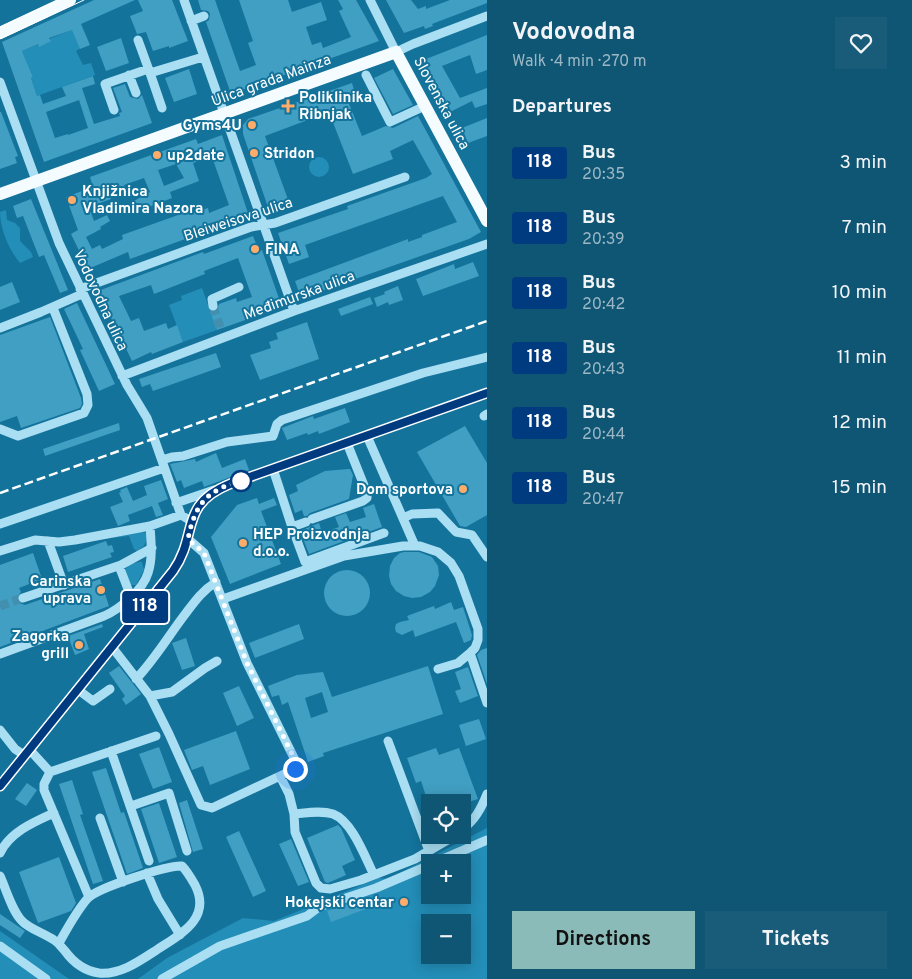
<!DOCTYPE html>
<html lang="en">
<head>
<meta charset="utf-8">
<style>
	body { margin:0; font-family:Overpass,sans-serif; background:#185c79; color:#f1f3f6; height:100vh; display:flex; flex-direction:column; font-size:19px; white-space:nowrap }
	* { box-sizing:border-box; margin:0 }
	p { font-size:16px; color:#9bb7c5 }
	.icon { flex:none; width:28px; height:28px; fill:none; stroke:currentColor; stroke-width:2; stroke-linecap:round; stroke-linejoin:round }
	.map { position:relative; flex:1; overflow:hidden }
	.sheet { display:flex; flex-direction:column; background:#0f5674; width:425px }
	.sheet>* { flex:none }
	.badge { padding:0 10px; border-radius:4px; font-size:18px; line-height:32px }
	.buttons { position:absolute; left:421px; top:794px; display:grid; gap:10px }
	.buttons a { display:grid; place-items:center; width:50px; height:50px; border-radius:0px; background:#0f5674; box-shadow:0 2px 12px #0003; font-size:25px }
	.you { position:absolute; width:25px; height:25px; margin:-12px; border:4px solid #fff; border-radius:50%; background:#1a73e8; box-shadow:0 0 0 8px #1a73e833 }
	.map>.badge { position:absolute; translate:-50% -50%; box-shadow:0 0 0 2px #fff }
	h2 { padding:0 25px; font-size:19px; line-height:45px }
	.round { display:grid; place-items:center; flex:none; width:52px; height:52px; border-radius:0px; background:#185c79 }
	.summary { display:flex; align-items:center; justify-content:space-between; height:85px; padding:0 25px }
	h1 { font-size:24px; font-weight:700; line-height:38px }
	.primary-button { display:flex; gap:10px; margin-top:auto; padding:10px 25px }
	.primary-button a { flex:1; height:58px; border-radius:0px; background:#8bbbb9; color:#111; font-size:20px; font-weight:700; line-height:58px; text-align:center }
	.primary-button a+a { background:#185c79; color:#f1f3f6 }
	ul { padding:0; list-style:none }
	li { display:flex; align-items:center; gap:15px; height:65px; padding:0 25px }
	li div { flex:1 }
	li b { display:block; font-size:19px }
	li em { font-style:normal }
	li .badge { min-width:55px; font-weight:700; text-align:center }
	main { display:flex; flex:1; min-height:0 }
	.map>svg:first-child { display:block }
</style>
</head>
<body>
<main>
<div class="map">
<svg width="487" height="979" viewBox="0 0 487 979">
	<rect width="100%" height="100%" fill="#14739b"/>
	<path fill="#238eb8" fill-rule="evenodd" d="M67 28 77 30 73 32 81 48 76 51 83 65 91 63 95 75 37 96 31 78 33 77 22 51 38 44 39 46 50 41 49 39 69 31Z
		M309 167a10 10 0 1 1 20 0a10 10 0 1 1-20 0Z
		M6 210 7 220 15 223 20 228V241L31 252 33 257 20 263C9 250 0 229 0 212Z
		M202 288 217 330 183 342 169 305 182 300 181 296Z
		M141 532 146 533 148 537 144 546 137 551 134 549 129 536 111 538Z
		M139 562H142L144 570 136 585H131L129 584 125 569 131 564Z
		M487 828V979H138L167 958 243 918 274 921 379 878 388 879ZM430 862H462V895H430ZM430 922H462V955H430Z
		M0 931 69 979H0Z"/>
	<path fill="#419fc3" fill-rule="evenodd" d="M94 0H135L81 24 90 45 80 49 72 30 49 38 51 41 39 47 38 44 22 51 33 77 31 78 37 96 40 95 43 104 66 96 62 87 93 76 95 84 82 88 94 124 120 116 119 113 122 112 113 88 125 84 130 97 138 99 142 95 152 123 44 162 2 42ZM79 100 88 128 68 135V134L55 138 46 112Z
		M138 0H172L188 41 169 48V46L153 51 146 32 137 34 130 16 143 11Z
		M198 0H215L240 71 256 65 248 43 253 41 239 0H288L292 12 321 2 327 20 306 27 312 45 321 42 323 48 351 37 339 11 343 9 338 0H356L379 41 231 94 206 22 209 20 210 14 208 11 201 10Z
		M386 0H411L418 9 426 6V9L450 0H487V3L432 24 433 26 425 29 424 26 404 33Z
		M487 35V70L476 74 470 55 442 66 460 98 487 88V104L475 108 472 101 448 113 421 61Z
		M121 38 129 63 106 71 97 47Z
		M189 69 197 94 174 102 165 78Z
		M393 69 413 105 393 114 374 78Z
		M352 83 357 100 349 104 362 136 386 126 393 128 418 116 481 232 469 239 301 298 295 281 408 239V242L422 237V235L457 222 443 196 305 245 309 257 289 264 278 233 348 209 347 206 426 178 432 174 413 140 390 151 393 159 353 174 329 112 265 136 290 205 270 213 243 134V125L248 119Z
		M0 112H1L18 156 15 157 17 163 0 169Z
		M487 118V136L468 143 462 128Z
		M222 135 249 216 130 259 128 252 88 269 71 234 78 230 66 197 93 187 90 177 196 139 198 144ZM212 157 229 205 209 213 208 208 196 212 195 209 122 235 123 239 102 249 100 245 92 249 86 237 101 229 100 227 110 221 107 215 94 221 89 207 111 199 108 193 125 187 124 185 144 178 150 192 134 201 138 211 172 198 170 192 199 181 193 163ZM176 164 184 178 164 186 158 170Z
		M31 199 68 290 60 293 44 255 39 257 23 216 17 218 13 206Z
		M253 236 259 251 262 250 282 307 217 330 210 312 217 311 219 304 236 298 237 302 252 297 238 258 204 271 205 274 154 294 151 285 119 296 131 321 139 318 144 331 166 323 168 329 177 325 183 342 152 354 151 352 132 361 98 291 203 252 204 254Z
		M473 262 479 276 423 296 416 279 454 264 455 269Z
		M12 282 20 302 0 310V287Z
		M398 286 403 300 389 305 388 302 377 307 374 298 385 294 384 292Z
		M370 297 373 304 341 316 338 309Z
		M77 303 115 384 99 391 80 350 83 349 64 309Z
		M50 317 81 398 82 404 80 408 21 428 17 416 0 422V335Z
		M307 322 319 359 260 380 250 355 271 348 269 342 278 339 276 333Z
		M216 353 221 367 153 391 150 384 142 387 139 379Z
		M345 408 350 422 319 434 318 431 308 435 307 433 287 440 282 428 313 416 314 419Z
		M119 423 120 430 45 456 43 449Z
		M465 426 487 463V515L466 527 460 526 417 452Z
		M216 453 222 468 245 459 249 470 204 487 202 481 184 488 181 480 177 482 170 464 195 459 196 462Z
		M348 469H350L353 475 349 499 310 513 307 516H304L302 510 295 513 289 495 298 491 296 485 325 471Z
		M161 480 168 499 158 503 163 515 156 517 152 506 128 515 130 521 118 526 110 507 123 502 119 493 121 492 120 490 127 487 133 501 147 495 144 486Z
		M257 498 259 504 274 498 277 505 261 511 281 564 230 584 211 537 237 505Z
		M374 504 382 527 309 554 300 531 319 523 322 533 339 527 335 517 346 513 350 522 366 517 363 508Z
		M106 541 108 546 112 545 114 552 110 553 112 557 68 572 63 556Z
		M404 552H419L432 557 438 566 439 575 435 586 430 592 421 597 412 598 404 596 396 591 391 584 389 576 390 566 394 558 400 553Z
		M33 553 42 579 19 588 21 592 17 597 19 603 25 605 100 579 109 606 0 647V565Z
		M324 593a23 23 0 1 1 46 0a23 23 0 1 1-46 0Z
		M451 602 454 610 463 607 472 635 471 640 464 643 456 622 415 637 413 630 402 635 396 632 395 628 396 624 400 622 409 620 407 616 434 606 435 609Z
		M102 624 103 627 84 634 89 649 75 655 68 636Z
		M299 624 304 639 255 658 249 643Z
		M186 638 195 666 182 670 172 643Z
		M487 648V684L477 655 481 650Z
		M119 666 141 694 126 705 122 699 125 696 109 673Z
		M428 666 443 714 323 753 324 756 308 762 288 702 282 705 279 695 272 697 268 686 297 675 323 672 332 697ZM322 692 328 712 311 718 305 698Z
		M468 667 478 696 460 703 455 691 461 689 455 672Z
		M239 686 254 718 237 726 223 693Z
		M479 719 486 739 466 746 459 725Z
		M236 731 250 769 210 785 203 766 192 770 184 750Z
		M159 747 172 782 153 789 139 754Z
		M436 748 439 755 459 748 478 799 462 804V802H430L429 805 421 781 416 783 407 758Z
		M106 768 121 813 124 812 143 868 127 874 92 772Z
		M72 780 83 814 80 815 103 881 93 884 59 784Z
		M27 783 37 790 26 806 15 799Z
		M187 800 203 849 193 852 179 803Z
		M159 803 177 857 159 863 141 809Z
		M338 825 341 828 355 860 342 866 346 875 328 883 325 882 307 838Z
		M239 831 266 891 253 897 226 837Z
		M291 839 309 882 298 886 279 844Z
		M59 857 76 903 71 911 38 923 19 872Z
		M367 898 371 907 331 922 327 911Z
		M0 914 25 931 20 938 0 925Z"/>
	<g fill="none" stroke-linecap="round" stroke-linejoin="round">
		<path stroke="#438faf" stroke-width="9" stroke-dasharray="9 4.5" stroke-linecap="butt" d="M213 306 220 328
			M0 606 23 598"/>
		<path stroke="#a9def3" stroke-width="9" d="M184 0 294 311
			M370 0 396 52 413 44 487 16
			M191 21 204 16
			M138 40 150 73
			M129 75 136 93
			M366 75 390 122 425 106
			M0 82 59 243 127 385 147 418 181 515 191 521
			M162 108 150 73 203 57
			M114 110 105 84 148 69
			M80 289 251 227 275 223 405 177
			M213 306 212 299 239 287
			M0 328 41 312 82 294
			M122 376 294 311 487 244
			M484 416 487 414
			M0 429 18 436 84 413 88 405 87 394 53 308
			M367 436 415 546
			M162 460 172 457 183 456 227 442 273 436 277 424 282 420 423 373 487 357
			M273 469 292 527 306 522
			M176 503 214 490
			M403 518 412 514 438 513 456 532 472 535 487 557
			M312 519 363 501 367 498V493L347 443
			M0 524 164 468
			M292 527 305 562 384 533
			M48 541 64 585
			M0 551 35 540 59 542 75 540 150 526 181 515
			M119 566 131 597
			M23 598 121 565 152 548
			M223 599 344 556 403 546H420L438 552 451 563 459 576 478 629V640L475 648 470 653 458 663 438 669
			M112 647 150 696 169 734 201 805 212 808 295 769 297 764 247 663 204 553 188 539
			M470 653 487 703
			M0 654 104 616C120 609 143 590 148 573 153 558 151 541 150 526
			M136 679C155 659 169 635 186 613 195 601 203 590 216 582
			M77 689 93 701 110 689
			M150 696 172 692 205 668 217 661
			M0 730 15 749 24 755
			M388 741 429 851
			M29 749 50 772 156 736
			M111 751 149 861
			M50 772 44 784V790L89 897
			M280 776 289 794 294 814 295 832 316 883 321 888 330 889 361 880 415 859 456 835
			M0 786 178 564C198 527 181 504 230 484L487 393
			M131 806 169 793 187 851
			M294 814C306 813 321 810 333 814 352 821 365 857 374 875
			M100 818 123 882
			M462 830C475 820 481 809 487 794
			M0 853C10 832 34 822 54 813
			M436 862 487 840
			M147 873 158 899 180 935
			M0 876C6 889 12 911 22 921 28 928 45 934 54 940 59 943 61 947 65 951 73 962 85 971 99 973 121 975 141 960 158 949 181 934 212 918 195 885 191 878 187 871 182 866 167 865 98 888 88 898 77 910 67 929 59 943
			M0 946 46 979
			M162 979 220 946 307 916 319 907 376 888 430 865"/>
		<path stroke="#f5fcff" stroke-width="12" d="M0 33 70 0
			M0 194 396 52 487 221"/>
		<path stroke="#fff" stroke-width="1" d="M0 27 58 0
			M0 39 84 0"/>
		<path stroke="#fff" stroke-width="2.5" stroke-dasharray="9 4" stroke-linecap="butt" d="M0 493 487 321"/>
	</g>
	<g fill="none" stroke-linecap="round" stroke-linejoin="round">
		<defs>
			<path id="line" d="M0 786 173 571C199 534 178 505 230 484L487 393"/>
		</defs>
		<use href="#line" stroke="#fff" stroke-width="11"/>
		<use href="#line" stroke="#003b80" stroke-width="8"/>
		<path stroke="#fff" stroke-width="5" stroke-dasharray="0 9" d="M241 481C207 490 195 504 188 539L204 553 247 663 297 764 295 769"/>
	</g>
	<g fill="#ffac6b" stroke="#14739b" stroke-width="2">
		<path d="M285.5 98.5h5v5h5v5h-5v5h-5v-5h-5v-5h5z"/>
		<circle cx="252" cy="125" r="5"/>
		<circle cx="254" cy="153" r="5"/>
		<circle cx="157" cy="155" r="5"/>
		<circle cx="72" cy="200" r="5"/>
		<circle cx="255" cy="249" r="5"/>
		<circle cx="463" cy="489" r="5"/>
		<circle cx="243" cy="543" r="5"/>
		<circle cx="101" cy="590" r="5"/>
		<circle cx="79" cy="645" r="5"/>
		<circle cx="404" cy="902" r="5"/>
	</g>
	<circle fill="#fff" stroke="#003b80" stroke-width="2.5" cx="241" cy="481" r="10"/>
	<g text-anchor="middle" stroke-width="4" stroke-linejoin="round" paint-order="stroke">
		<g font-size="15" fill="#fff" stroke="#14739b">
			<text transform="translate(271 80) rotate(-20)" y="5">Ulica grada Mainza</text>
			<text transform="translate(442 103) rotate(62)" y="5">Slovenska ulica</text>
			<text transform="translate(238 219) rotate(-18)" y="5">Bleiweisova ulica</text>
			<text transform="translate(299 295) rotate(-20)" y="5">Međimurska ulica</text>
			<text transform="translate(101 300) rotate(65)" y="5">Vodovodna ulica</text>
		</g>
		<g font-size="15" font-weight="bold" fill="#fff" stroke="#14739b" text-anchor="start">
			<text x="299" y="102">Poliklinika<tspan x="299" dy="17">Ribnjak</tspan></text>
			<text x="242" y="130" text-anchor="end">Gyms4U</text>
			<text x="264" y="158">Stridon</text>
			<text x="167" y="160">up2date</text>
			<text x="82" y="196">Knjižnica<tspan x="82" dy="17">Vladimira Nazora</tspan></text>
			<text x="265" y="254">FINA</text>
			<text x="453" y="494" text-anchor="end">Dom sportova</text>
			<text x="253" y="539">HEP Proizvodnja<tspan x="253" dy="17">d.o.o.</tspan></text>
			<text x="91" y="586" text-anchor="end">Carinska<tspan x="91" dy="17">uprava</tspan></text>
			<text x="69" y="641" text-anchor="end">Zagorka<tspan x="69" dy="17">grill</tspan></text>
			<text x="394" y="907" text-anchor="end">Hokejski centar</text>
		</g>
	</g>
</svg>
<div class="buttons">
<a><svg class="icon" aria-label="locate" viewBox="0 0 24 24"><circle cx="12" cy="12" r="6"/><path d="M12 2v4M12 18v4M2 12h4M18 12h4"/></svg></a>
<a>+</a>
<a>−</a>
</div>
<div class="you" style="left:295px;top:769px"></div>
<b class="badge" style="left:145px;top:607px;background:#003b80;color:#fff">118</b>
</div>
<section class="sheet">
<div class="summary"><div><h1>Vodovodna</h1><p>Walk · 4 min · 270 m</p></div><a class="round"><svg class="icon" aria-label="heart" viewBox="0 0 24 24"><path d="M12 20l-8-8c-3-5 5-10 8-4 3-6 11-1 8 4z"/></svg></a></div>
<h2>Departures</h2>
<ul>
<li><span class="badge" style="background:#003b80;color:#fff">118</span><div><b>Bus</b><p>20:35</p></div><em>3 min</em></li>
<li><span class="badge" style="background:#003b80;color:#fff">118</span><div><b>Bus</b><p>20:39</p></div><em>7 min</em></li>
<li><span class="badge" style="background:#003b80;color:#fff">118</span><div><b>Bus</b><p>20:42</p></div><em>10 min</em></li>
<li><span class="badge" style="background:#003b80;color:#fff">118</span><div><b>Bus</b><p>20:43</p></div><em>11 min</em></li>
<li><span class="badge" style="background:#003b80;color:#fff">118</span><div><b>Bus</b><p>20:44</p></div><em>12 min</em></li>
<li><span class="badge" style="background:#003b80;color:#fff">118</span><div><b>Bus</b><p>20:47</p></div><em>15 min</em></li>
</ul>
<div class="primary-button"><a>Directions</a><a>Tickets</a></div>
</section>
</main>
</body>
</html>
